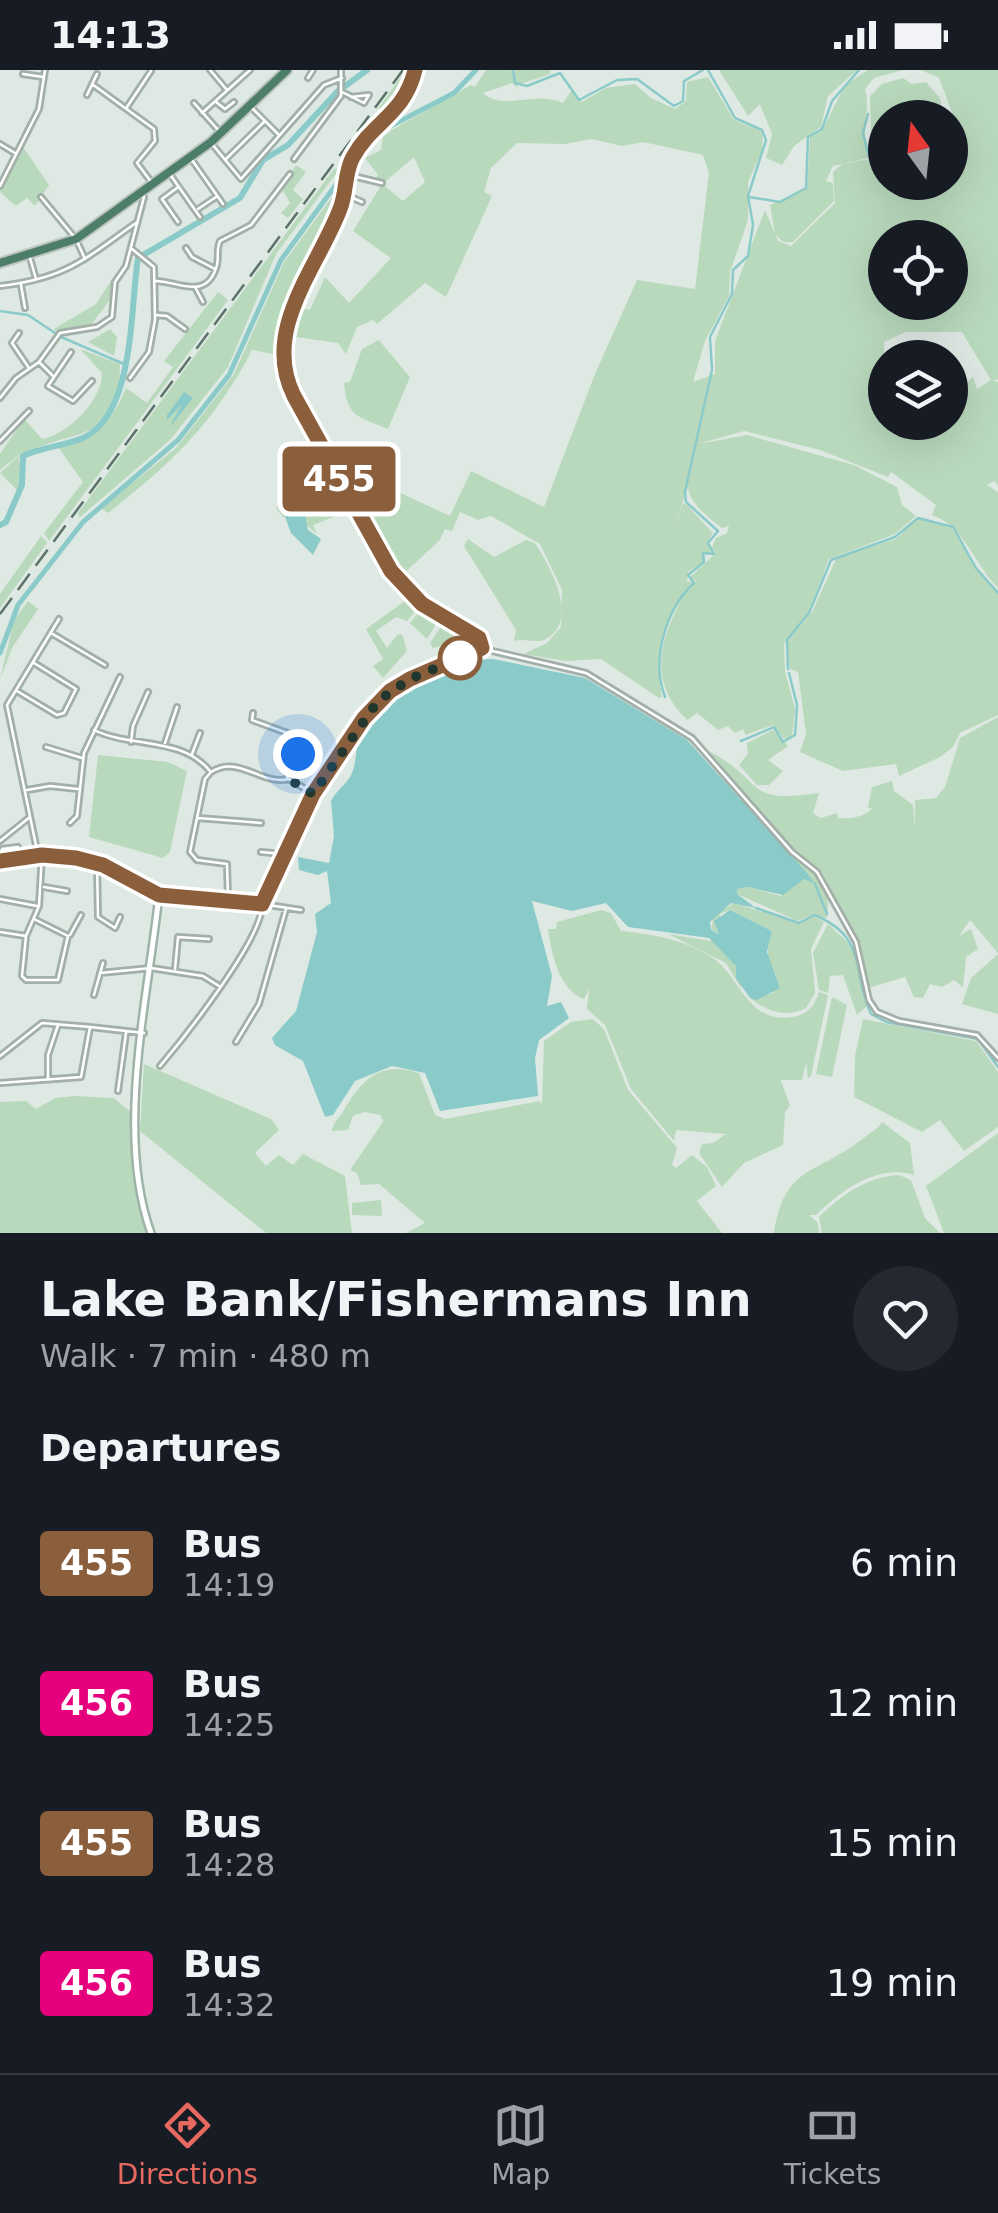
<!DOCTYPE html>
<html lang="en">
<head>
<meta charset="utf-8">
<style>
	body { margin:0; font-family:"DejaVu Sans",sans-serif; background:#242831; color:#f1f3f6; height:100vh; display:flex; flex-direction:column; font-size:38px; white-space:nowrap }
	* { box-sizing:border-box; margin:0 }
	p { font-size:32px; color:#9ea1a6 }
	.icon { flex:none; width:55px; height:55px; fill:none; stroke:currentColor; stroke-width:2; stroke-linecap:round; stroke-linejoin:round }
	.map { position:relative; height:1163px; overflow:hidden }
	.drawer { display:flex; flex-direction:column; background:#171b24; flex:1 }
	.drawer>* { flex:none }
	.badge { padding:0 20px; border-radius:8px; font-size:35px; line-height:65px }
	.needle { width:65px; rotate:345deg }
	.fabs { position:absolute; left:868px; top:30px; display:grid; gap:20px }
	.fabs a { display:grid; place-items:center; width:100px; height:100px; border-radius:50%; background:#171b24; box-shadow:0 10px 40px #0002; font-size:50px }
	.you { position:absolute; width:50px; height:50px; margin:-25px; border:8px solid #fff; border-radius:50%; background:#1a73e8; box-shadow:0 0 0 15px #1a73e833 }
	.map>.badge { position:absolute; translate:-50% -50%; box-shadow:0 0 0 5px #fff }
	h2 { padding:0 40px; font-size:38px; line-height:90px }
	.round { display:grid; place-items:center; flex:none; width:105px; height:105px; border-radius:52px; background:#242831 }
	.overview { display:flex; align-items:center; justify-content:space-between; height:170px; padding:0 40px }
	h1 { font-size:48px; font-weight:700; line-height:75px }
	ul { padding:0; list-style:none }
	li { display:flex; align-items:center; gap:30px; height:140px; padding:0 40px }
	li div { flex:1 }
	li b { display:block; font-size:38px }
	li em { font-style:normal }
	li .badge { min-width:110px; font-weight:700; text-align:center }
	.status { display:flex; justify-content:space-between; align-items:center; height:70px; padding:0 50px; background:#171b24; direction:ltr }
	.status svg { height:28px; fill:currentColor }
	.tab-bar { display:flex; justify-content:space-around; align-items:center; height:140px; border-top:2px solid #363941; background:#171b24; font-size:28px; color:#9ea1a6 }
	.tab-bar a { display:grid; justify-items:center; gap:5px }
	.tab-bar .current { color:#e6695f }
	.map>svg:first-child { display:block }
</style>
</head>
<body>
<div class="status"><b>14:13</b><svg viewBox="0 0 49 12"><path d="M0 12V9h3v3zM5 12V6h3v6zM10 12V3h3v9zM15 12V0h3v12zM26 1h20v11H26zM47 4h2v5h-2z"/></svg></div>
<div class="map">
<svg width="998" height="1163" viewBox="0 0 998 1163">
	<rect width="100%" height="100%" fill="#dfe9e3"/>
	<path fill="#b9d9bc" fill-rule="evenodd" d="M406 0H411C407 17 401 31 387 43L378 39Z
		M486 0H511L519 19 512 13 483 23C505 42 534 20 563 33L571 21 582 32 606 18 635 14 651 28 675 39 686 31 687 12 708 7 734 50 763 62 762 81 748 112V150L730 202 729 226 705 271 693 312 715 304V271L765 140 778 171 791 176 835 133 833 102 842 94 885 86V112H950V54L955 50 939 8 921 0H998V309L993 311 998 312V415L994 411 987 415 998 422V518C975 495 964 456 932 445L936 435 891 402 888 407 820 380 744 361 698 374 747 365 854 395 897 417 902 435 916 446 895 464 829 489 808 543 784 574 785 601 795 639 792 668 784 669 773 655 745 665 744 659 735 663 728 656 718 660 697 643 687 650C649 614 658 572 682 529 686 521 692 519 696 511L690 507 716 483 712 477 716 468 727 463 729 456 722 458C710 449 689 433 688 417L672 463 683 433 687 435 713 463 707 473 712 483 703 482V492L688 502 687 511 693 512C664 544 654 584 662 627L659 628 601 589 566 591 523 584 547 573 561 557 562 520 540 474 491 446 478 450 460 442 452 461 445 459 440 470 400 507 356 435 366 407 450 446 471 401 544 437 595 304 637 210 695 219 709 103 703 85 643 72 622 76 592 69 565 74 517 73 491 98 484 122 492 126 446 227 425 213 377 254 373 250 357 257 346 284 338 273 296 267 297 259 291 258 297 238 310 240 325 207 349 233 391 188 353 161 382 114 403 131 425 112 414 87 386 111 374 109 378 105 365 88 381 80 383 67 392 60 471 15 475 17ZM885 168H950V232H885ZM906 262H962L991 310 977 319 973 307 950 328V352H885L884 272Z
		M515 0H550V4L521 14 515 12Z
		M719 0H857L828 26 821 57 794 76 782 95 766 88 772 64 760 34 748 46Z
		M868 0H903L874 8 865 19C871 41 860 64 868 88L833 96 826 111 833 113 834 131 793 172H783L775 164 770 135 807 118 810 67 823 59 845 15Z
		M903 8 912 14 926 12 940 28 942 39 936 47 885 48V81L872 84 870 26 882 14Z
		M23 77 49 115 35 136 27 128 16 136 0 122Z
		M296 95 306 102 293 120 303 129 288 148 281 143 290 133 282 119Z
		M341 97 276 184 228 297 171 369 79 448 78 443 334 99Z
		M341 115 335 144 304 203 279 285 252 280C215 352 171 394 108 443L101 438 176 378 234 304 284 192Z
		M112 209V227L91 255 56 262 54 259 96 234Z
		M218 222 228 230 49 471 44 463 83 412 58 377C93 368 112 353 126 318L147 333 173 297 164 291Z
		M110 259 117 267 114 286 88 272Z
		M379 270 410 307 388 359C358 346 347 348 344 313L350 312 362 279Z
		M80 279 120 294C120 381 67 355 18 388L24 402 19 422 0 403 25 380 0 400V384L24 349 42 369C68 364 102 331 102 303Z
		M294 423 310 445 343 427 351 440 313 455 317 464 287 439 284 448 276 438Z
		M918 448 952 458 976 499 998 524V645L960 663 953 677 940 687 899 706 896 694 843 701 800 682 806 664 798 602 790 599 787 572 812 542 837 487 896 469Z
		M41 466 47 473 0 538V524Z
		M468 469 494 487 526 470 535 473C549 495 581 550 546 569 536 574 525 568 514 571L516 560 464 476Z
		M409 528 418 538 407 551 396 547 376 561 387 578 397 565 402 564 407 581 383 608 373 596 383 589 366 559Z
		M28 531 38 539 12 578 0 610 14 550Z
		M422 538 439 549 427 569 410 553Z
		M444 552 473 569H474L433 578 430 573Z
		M998 647V883L970 850 959 866 971 859 978 879 966 887 963 917 954 910 942 917 930 914 923 928 914 927 905 907 868 918 860 874 822 802 793 779 709 681C768 713 742 734 819 723L813 743 821 748 837 743 838 748C850 749 861 748 872 739L868 737 872 717 892 711 894 721 913 735 915 759V730L936 728 945 717 960 668Z
		M773 660 788 676 768 690 783 701 769 715H757L739 695 748 684 747 673Z
		M98 685 168 692 187 701 170 782 163 788 89 767Z
		M793 784C814 801 835 820 826 849L814 844 798 851 737 824V819L748 817 781 826 804 809 814 813 790 786Z
		M734 833 799 853 813 846 824 852 811 879 815 923 806 938C785 948 768 942 750 928L773 923 776 905C765 895 767 875 772 861L730 840 720 844 721 864 711 860 714 845Z
		M601 840 611 843 621 861C652 864 682 869 710 886 740 904 746 954 792 947 807 945 815 936 819 922L828 925 811 1006 808 1008 806 993 802 1010H781L778 1002 790 1036 785 1042 783 1075 744 1093 722 1117 699 1083 702 1074 713 1073 726 1064 676 1060 674 1071 631 1019 605 955 587 939 589 919 584 929C559 920 551 883 548 859H556L557 852Z
		M828 854 854 878 867 936 857 945 843 905 830 906 828 923 819 920 813 883Z
		M668 864 718 872 736 896 742 920 726 893Z
		M998 884V944L962 934 971 908Z
		M832 927 847 935 832 1007 816 1004Z
		M593 949 604 959 628 1020 677 1078 672 1095 676 1098 692 1085 707 1097 716 1116 697 1131 722 1163H406L425 1153 379 1114 361 1115 357 1103 350 1100 383 1052 381 1045 365 1042 353 1046 348 1060 332 1061C334 1050 339 1049 344 1040 361 1010 381 990 419 1003L435 1045 445 1049 540 1031 542 1036 544 971 571 952Z
		M863 949 976 971 998 1002V1057L964 1081 940 1050 922 1062 854 1027 855 986Z
		M144 994 271 1049 279 1060 255 1083 266 1096 279 1085 293 1095 303 1084 345 1106 352 1163H266L140 1061Z
		M75 1026 114 1028 133 1044 135 1110 148 1163H0V1032L26 1031 36 1039 55 1028Z
		M882 1052 910 1073 914 1105C878 1093 840 1121 816 1145H809L818 1153 819 1163H774C785 1094 814 1107 865 1067 872 1061 877 1060 882 1052Z
		M998 1063V1163H944L926 1116Z
		M899 1105 911 1110 925 1148 940 1163H822L819 1147C840 1126 868 1106 899 1105Z
		M381 1130 382 1146 352 1145V1133Z"/>
	<path fill="#8acac9" d="M184 322 193 328 169 358 182 334 167 350V345Z
		M295 432 304 440 308 460 321 469 313 485 291 463 285 447Z
		M493 589 585 608 687 670 807 803 815 814 804 809 783 825 748 817 737 819V824L756 838 731 833 710 852 711 860 719 864 714 851 730 840 772 861 767 882 780 918 757 930 750 928 736 908V896L709 868 628 857 606 833 572 841 532 831 552 906 547 936 561 932 569 948 539 970 535 988 538 1026 440 1041 425 1003 392 996 355 1011 333 1045 325 1047 303 991 275 975 272 968 296 941 317 862 315 844 331 833 327 801 318 805 299 800 298 787 329 793 334 766 331 731C336 721 344 716 350 707 358 694 354 676 362 662 385 622 447 588 493 589Z"/>
	<g fill="none" stroke-linecap="round" stroke-linejoin="round">
		<path stroke="#8acac9" stroke-width="2.5" d="M513 0 515 13 527 16 560 3 579 30 617 10 637 9 674 36 683 31 684 11 703 0
			M868 44 863 63 869 87
			M749 127 780 132 806 118 808 67 822 59 832 31 859 0
			M0 241 28 245 55 263
			M61 267 124 294
			M788 599 787 570 809 543 831 490 895 467 918 448 953 457 976 498 998 523
			M665 627C651 590 665 540 694 513L688 505 704 492 703 483 714 484 708 473 718 461 686 432 685 422 712 300 710 267 732 224 733 200 748 186 753 155 748 126 766 70 762 60 735 48 708 0
			M741 671 774 657 783 672 795 665 797 635 789 603
			M815 814 827 844
			M756 838 799 853 814 845C869 867 851 902 871 944L886 952 978 969 998 997"/>
		<path stroke="#8acac9" stroke-width="5" d="M0 583 18 535 83 452 178 370 229 305 281 190 335 116 383 60 454 23 476 0"/>
		<path stroke="#8acac9" stroke-width="6" d="M0 455 6 452 22 415 23 386C42 377 64 376 83 368 135 345 130 238 138 188L240 128 263 90 288 75 337 22 367 0"/>
		<defs>
			<path id="minor" d="M210 0 227 20
				M23 4 43 7
				M308 8 313 0
				M92 14 154 59 155 71 137 93 152 113
				M342 22 364 33 369 25 351 27
				M87 25 97 4
				M216 32 225 39 234 32
				M194 33 220 62
				M127 37 151 1
				M252 38 278 64
				M202 43 250 0
				M0 74 15 83
				M212 74 241 109 324 15 342 8
				M294 89 341 26V0
				M192 90 223 134
				M225 90 265 51
				M169 103 200 147
				M349 105 382 113
				M0 116 39 39 45 0
				M177 118 162 129 178 152
				M346 125 362 132
				M41 127 76 169 85 189
				M198 139 216 127
				M186 178 192 187 215 199
				M30 188 36 209
				M156 211C177 211 207 232 217 195 219 186 216 180 220 171L251 155 290 104
				M21 215 25 238
				M0 216C67 208 83 190 136 153
				M195 217 203 232
				M156 245 167 246 185 259
				M19 263 12 273 29 298
				M71 282 48 316 73 331 92 311
				M40 293 54 307
				M130 308 149 282 155 250 154 197 132 179
				M0 328 16 308 39 292 60 263 97 257 112 247 115 212 126 196 144 127
				M0 371 29 341
				M51 563 105 595
				M484 579 586 603 692 668 792 782 817 802 856 872 869 930 877 942 899 951 977 965 998 988
				M17 621 57 645 64 643 76 619 34 593
				M253 643 252 650 301 668 287 707
				M94 660C131 678 181 666 210 701
				M131 672 133 656 148 622
				M165 673 177 637
				M46 677 82 688
				M192 684 200 663
				M211 702 205 709 190 782 197 790 227 794 228 828
				M211 702C239 684 261 716 289 709L312 723
				M27 720 50 716 78 719
				M198 748 261 753
				M70 753 77 746 84 683 120 607
				M0 771 30 747
				M261 782 284 784
				M38 785 7 635 59 549
				M3 789 2 779 18 777
				M97 793 98 847 115 858 120 847
				M44 817 67 821
				M0 829 37 836
				M0 862 26 866 39 836 42 785
				M70 865 81 845
				M26 866 22 906 26 910H58L68 866 34 849
				M175 899 178 867 209 869
				M100 903 151 898 203 906 219 916
				M94 925 103 893
				M236 972 259 934 286 839
				M0 986 42 953 90 957
				M160 996C184 968 264 867 262 834L301 840
				M48 1010V985L58 955
				M0 1013 81 1007 90 957 144 963
				M118 1021 126 963"/>
			<path id="tertiary" d="M0 791C69 780 99 793 159 825"/>
			<path id="secondary" d="M151 1163C115 1064 148 927 159 825L265 832 313 724 364 648 390 621 410 609 482 577 481 570 423 534 391 501 294 327C261 259 316 199 340 139 347 122 344 103 353 87 373 51 405 45 415 0"/>
			<path id="trunk" d="M0 193 76 169 211 72 287 0"/>
		</defs>
		<use href="#minor" stroke="#a2b0a9" stroke-width="8"/>
		<use href="#tertiary" stroke="#a2b0a9" stroke-width="10"/>
		<use href="#secondary" stroke="#9fb4a8" stroke-width="10"/>
		<use href="#trunk" stroke="#bcc3c0" stroke-width="12"/>
		<use href="#minor" stroke="#fff" stroke-width="2.5"/>
		<use href="#tertiary" stroke="#fff" stroke-width="5"/>
		<use href="#secondary" stroke="#fff" stroke-width="5"/>
		<use href="#trunk" stroke="#4c7e69" stroke-width="8"/>
		<path stroke="#5b7369" stroke-width="2.5" stroke-dasharray="20 10" stroke-linecap="butt" d="M0 544 403 0"/>
	</g>
	<g fill="none" stroke-linecap="round" stroke-linejoin="round">
		<defs>
			<path id="line" d="M0 791 42 785 76 788 103 795 159 825 262 834 313 724 364 648 390 621 410 609 482 578 479 568 422 534 391 501 294 326C261 260 317 199 340 139 347 122 344 103 353 87 373 51 404 45 415 0"/>
		</defs>
		<use href="#line" stroke="#fff" stroke-width="22"/>
		<use href="#line" stroke="#8b5e3c" stroke-width="15"/>
		<path stroke="#21372e" stroke-width="10" stroke-dasharray="0 18" d="M298 684 287 708 313 724 378 631 410 609 460 588"/>
	</g>
	<circle fill="#fff" stroke="#8b5e3c" stroke-width="5" cx="460" cy="588" r="20"/>
</svg>
<div class="fabs">
<a><svg class="needle" viewBox="-14 -14 28 28"><path d="M0-13l5 13h-10z" fill="#e53935"/><path d="M0 13l5-13h-10z" fill="#9ea1a6"/></svg></a>
<a><svg class="icon" aria-label="locate" viewBox="0 0 24 24"><circle cx="12" cy="12" r="6"/><path d="M12 2v4M12 18v4M2 12h4M18 12h4"/></svg></a>
<a><svg class="icon" aria-label="layers" viewBox="0 0 24 24"><path d="M12 4l9 5-9 5-9-5zM3 14l9 5 9-5"/></svg></a>
</div>
<div class="you" style="left:298px;top:684px"></div>
<b class="badge" style="left:339px;top:409px;background:#8b5e3c;color:#fff">455</b>
</div>
<section class="drawer">
<div class="overview"><div><h1>Lake Bank/Fishermans Inn</h1><p>Walk · 7 min · 480 m</p></div><a class="round"><svg class="icon" aria-label="heart" viewBox="0 0 24 24"><path d="M12 20l-8-8c-3-5 5-10 8-4 3-6 11-1 8 4z"/></svg></a></div>
<h2>Departures</h2>
<ul>
<li><span class="badge" style="background:#8b5e3c;color:#fff">455</span><div><b>Bus</b><p>14:19</p></div><em>6 min</em></li>
<li><span class="badge" style="background:#e6007e;color:#fff">456</span><div><b>Bus</b><p>14:25</p></div><em>12 min</em></li>
<li><span class="badge" style="background:#8b5e3c;color:#fff">455</span><div><b>Bus</b><p>14:28</p></div><em>15 min</em></li>
<li><span class="badge" style="background:#e6007e;color:#fff">456</span><div><b>Bus</b><p>14:32</p></div><em>19 min</em></li>
</ul>
</section>
<nav class="tab-bar">
<a class="current"><svg class="icon" aria-label="directions" viewBox="0 0 24 24"><path d="M12 3l9 9-9 9-9-9zM9 14v-3h6M13 9l2 2-2 2"/></svg>Directions</a>
<a><svg class="icon" aria-label="map" viewBox="0 0 24 24"><path d="M3 6l6-2 6 2 6-2v14l-6 2-6-2-6 2zM9 4v14M15 6v14"/></svg>Map</a>
<a><svg class="icon" aria-label="tickets" viewBox="0 0 24 24"><path d="M3 7h18v10H3zM15 7v10"/></svg>Tickets</a>
</nav>
</body>
</html>
